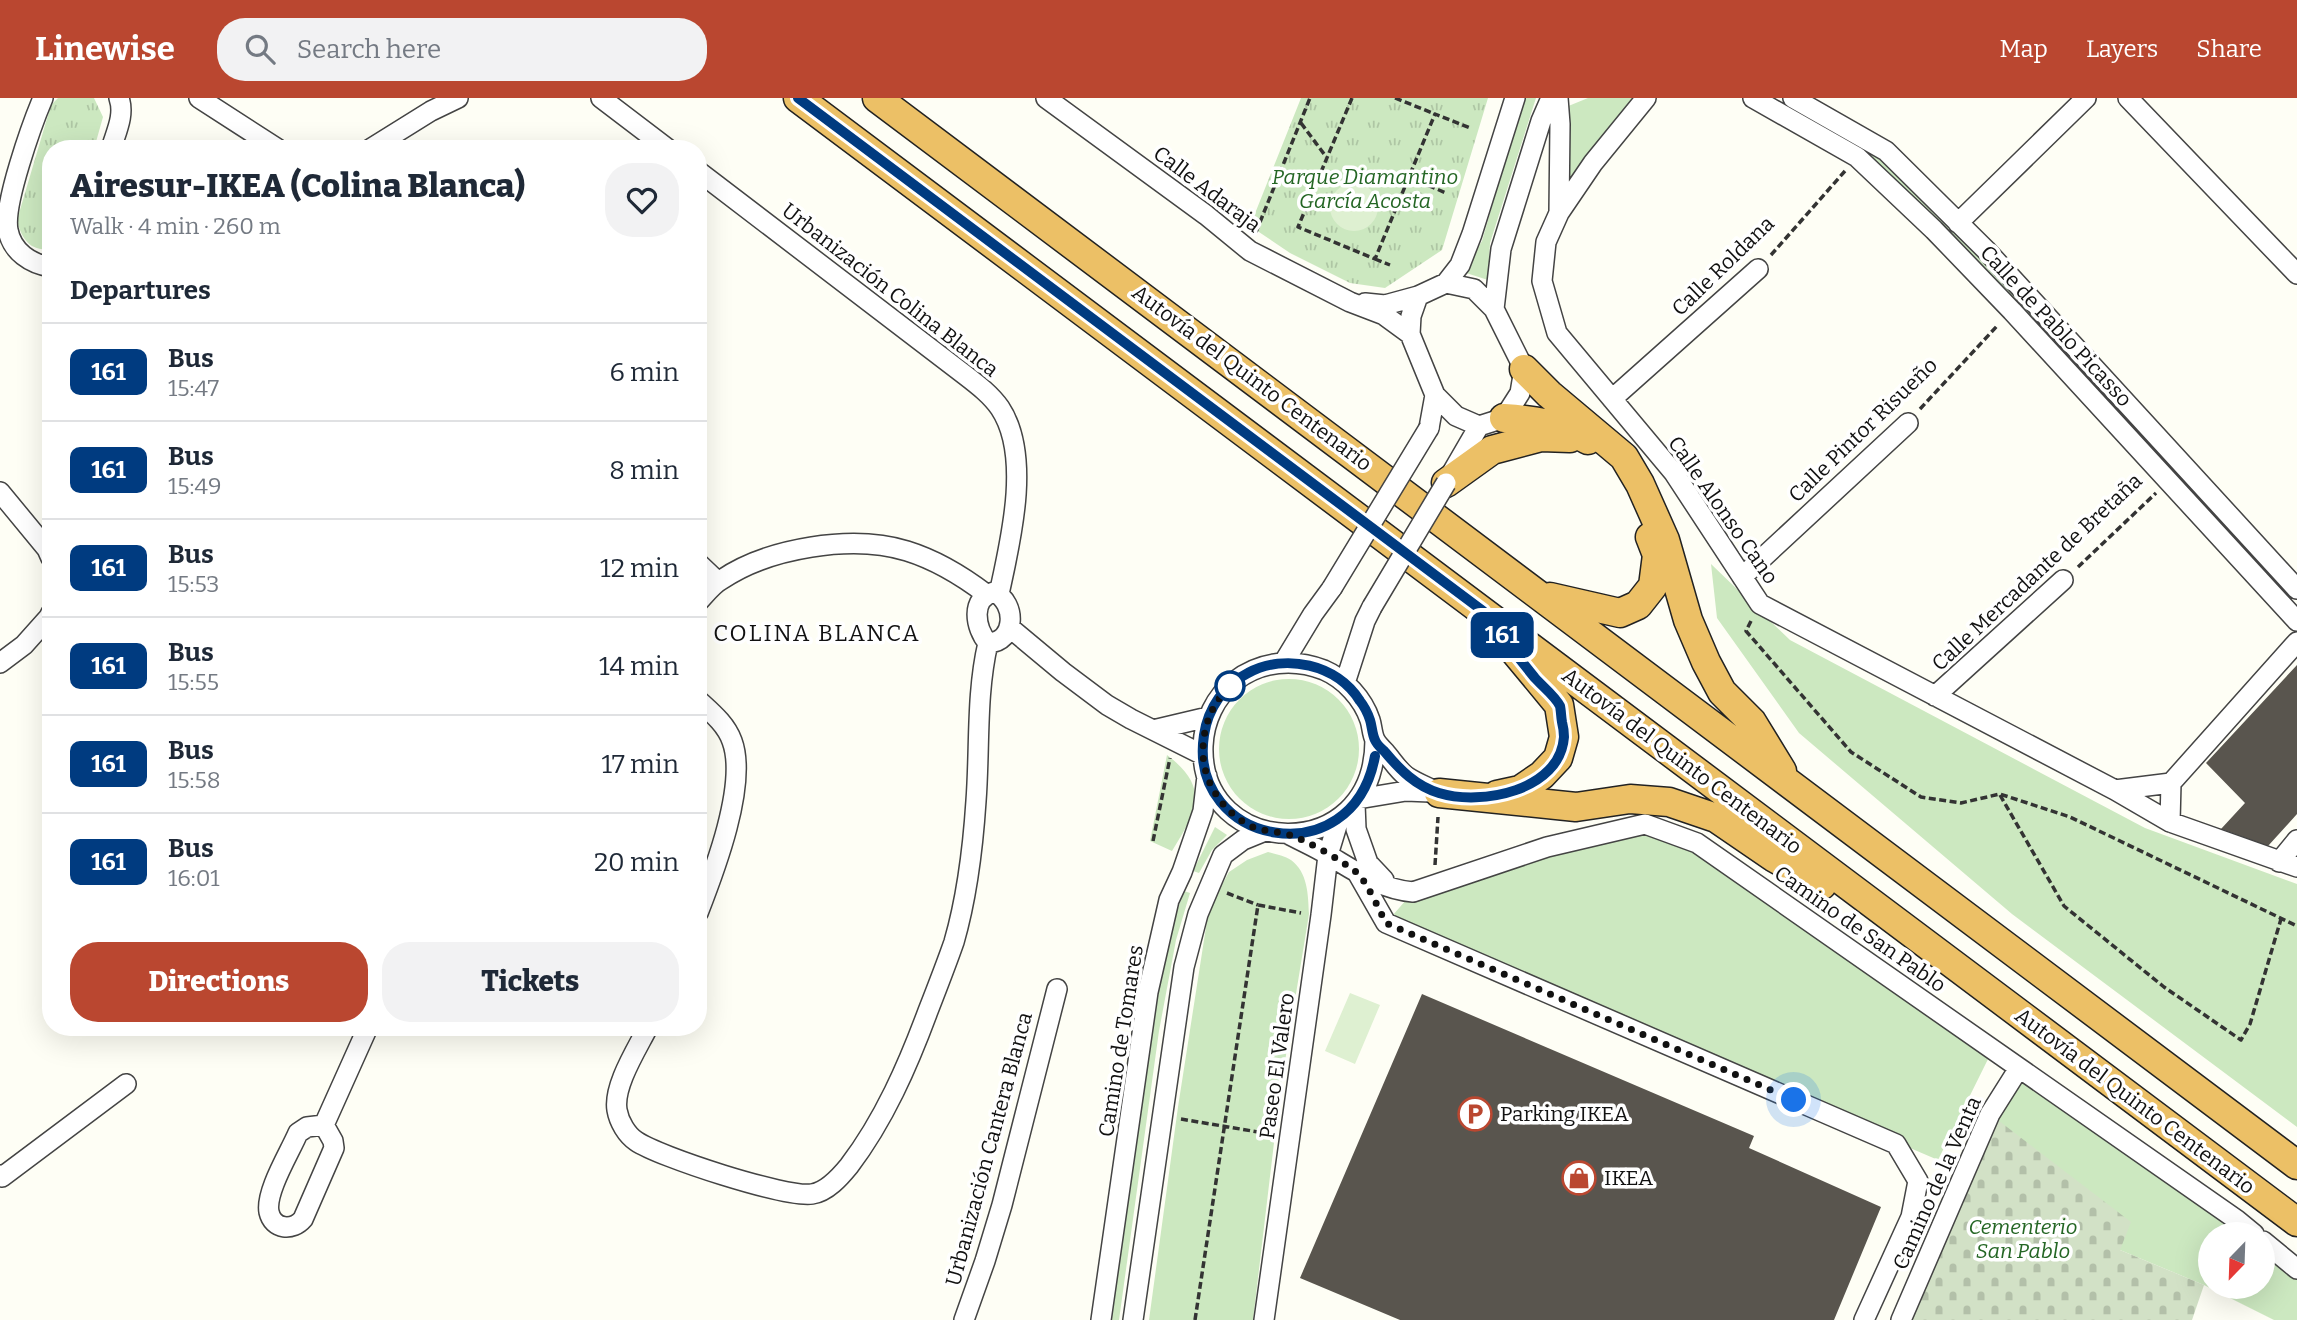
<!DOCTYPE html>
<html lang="en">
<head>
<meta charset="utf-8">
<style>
	body { margin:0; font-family:Bitter,serif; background:#f2f2f3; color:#1f2937; height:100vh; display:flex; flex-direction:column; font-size:26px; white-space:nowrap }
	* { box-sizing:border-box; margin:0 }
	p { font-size:23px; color:#747a83 }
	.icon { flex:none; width:38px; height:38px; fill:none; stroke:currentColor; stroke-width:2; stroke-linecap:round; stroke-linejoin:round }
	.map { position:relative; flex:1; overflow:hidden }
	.drawer { position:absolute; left:42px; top:42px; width:665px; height:896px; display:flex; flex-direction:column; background:#fff; border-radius:28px; box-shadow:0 7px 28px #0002 }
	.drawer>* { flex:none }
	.badge { padding:0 14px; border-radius:10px; font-size:24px; line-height:46px }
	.needle { width:46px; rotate:203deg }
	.tools { position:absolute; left:2198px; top:1124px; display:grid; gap:14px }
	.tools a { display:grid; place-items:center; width:77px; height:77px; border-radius:50%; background:#fff; box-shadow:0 7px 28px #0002; font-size:35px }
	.you { position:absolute; width:35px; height:35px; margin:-18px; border:5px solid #fff; border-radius:50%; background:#1a73e8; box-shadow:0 0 0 10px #1a73e833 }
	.map>.badge { position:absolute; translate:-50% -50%; box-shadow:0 0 0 4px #fff }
	h2 { padding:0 28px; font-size:26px; line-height:63px }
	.round { display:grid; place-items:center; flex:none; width:74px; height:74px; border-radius:28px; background:#f2f2f3 }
	.head { display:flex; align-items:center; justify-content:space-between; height:119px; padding:0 28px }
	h1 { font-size:33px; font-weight:800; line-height:52px }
	.action { display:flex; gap:14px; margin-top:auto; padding:14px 28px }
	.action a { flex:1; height:80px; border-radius:28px; background:#ba4730; color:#fff; font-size:28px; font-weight:800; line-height:80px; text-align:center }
	.action a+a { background:#f2f2f3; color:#1f2937 }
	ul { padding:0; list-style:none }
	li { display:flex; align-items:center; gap:21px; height:98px; padding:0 28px; border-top:2px solid #e0e1e3 }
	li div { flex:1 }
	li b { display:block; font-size:26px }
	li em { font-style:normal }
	li .badge { min-width:77px; font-weight:700; text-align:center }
	header { display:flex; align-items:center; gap:42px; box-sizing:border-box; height:98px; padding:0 35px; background:#ba4730; color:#fff }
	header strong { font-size:33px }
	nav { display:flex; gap:38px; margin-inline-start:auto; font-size:24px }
	.search { width:490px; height:63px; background:#f2f2f3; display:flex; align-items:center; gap:18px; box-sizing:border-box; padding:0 24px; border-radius:28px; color:#747a83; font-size:26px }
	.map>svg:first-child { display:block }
</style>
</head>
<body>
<header>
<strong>Linewise</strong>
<div class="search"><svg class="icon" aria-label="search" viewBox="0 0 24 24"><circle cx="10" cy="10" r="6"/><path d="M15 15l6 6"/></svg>Search here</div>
<nav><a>Map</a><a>Layers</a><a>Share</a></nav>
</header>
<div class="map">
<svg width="2297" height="1222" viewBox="0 0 2297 1222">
	<defs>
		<pattern id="cemetery-stones" width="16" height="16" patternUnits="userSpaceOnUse" patternTransform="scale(1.75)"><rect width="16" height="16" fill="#d2e1c6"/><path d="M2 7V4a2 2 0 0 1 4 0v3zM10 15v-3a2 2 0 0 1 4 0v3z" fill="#b3c0a9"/></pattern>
		<pattern id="park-tufts" width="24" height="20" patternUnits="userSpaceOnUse" patternTransform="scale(1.75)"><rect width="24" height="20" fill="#cce8c0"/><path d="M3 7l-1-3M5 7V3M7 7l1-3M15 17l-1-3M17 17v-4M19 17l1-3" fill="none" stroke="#aec6a4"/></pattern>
	</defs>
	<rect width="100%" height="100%" fill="#fefef5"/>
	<path fill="#cce8c0" d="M1523 0H1536L1490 145 1488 182 1463 174 1482 143Z
		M1588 0H1634L1566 94V9Z
		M1759 0H1773L1878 60 1976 154 2291 498 2287 499 1875 66Z
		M1711 466 1790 542 2145 730 2297 786V1029L2012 816 1799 635 1717 520Z
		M1219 651a70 70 0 1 1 140 0a70 70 0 1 1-140 0Z
		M1167 657C1211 690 1196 714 1172 753L1150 743Z
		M1645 726 1697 745 1993 951 1938 1062 1386 825 1413 794Z
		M1215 729 1227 737 1212 752 1199 775 1193 773Z
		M1268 754C1275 756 1285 758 1291 762 1308 775 1308 796 1309 816L1280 994 1253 1222H1149L1178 1009 1209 810 1229 774 1247 762Z
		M1184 793 1190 795 1176 842 1159 933 1119 1222H1111L1151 936 1166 845Z
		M2019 970 2254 1136H2210V1188H2263V1143L2297 1171V1222H2274L2204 1187 2120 1152 1990 1016Z"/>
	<path fill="url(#cemetery-stones)" d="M1990 1016 2131 1124 2120 1152 2204 1187 2192 1222H1901Z"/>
	<path fill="url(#park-tufts)" d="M58 0H94L103 19 94 51H51V151C30 154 21 140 17 122L51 7Z
		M1301 0H1488L1442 152 1385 190 1350 185 1290 155 1250 128Z"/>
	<path fill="#def0d1" d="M1330 109a24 24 0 1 1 48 0a24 24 0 1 1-48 0Z
		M1350 895 1380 907 1355 966 1325 953Z"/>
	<path fill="#59554e" d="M2297 567V716L2268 748 2221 731 2245 705 2206 665Z
		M1422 896 1754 1038 1749 1050 1881 1109 1834 1222H1400L1300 1180Z"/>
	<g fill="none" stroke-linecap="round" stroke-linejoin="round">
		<defs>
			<path id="minor" d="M43 0C32 26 3 107 8 132 12 154 31 166 51 169
				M199 0 278 51
				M601 0 668 51
				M1046 0 1206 117 1250 153 1350 204 1384 217 1410 236
				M1558 0 1560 26 1559 115
				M1646 0 1593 65 1559 115 1546 144 1542 183 1557 235 1674 375 1760 506 2115 692 2170 724 2297 769
				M1753 0 1857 59 1934 132 2012 213 2297 523
				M1793 0 1886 53 1986 152 2297 491
				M2128 0 2297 176
				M111 51C116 34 125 17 119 0
				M370 51 431 13 458 0
				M698 73 965 277C978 287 991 297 1000 310 1032 358 1010 445 999 496
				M1958 125 2086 0
				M1446 185 1474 191 1494 211 1524 271 1520 295 1504 320 1479 328 1456 318 1435 297 1410 236 1411 218 1418 198Z
				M1446 185 1460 167 1472 136 1515 0
				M1365 205 1385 207 1418 198
				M1494 211 1501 151 1541 23 1551 0
				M1612 301 1758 171
				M1429 330 1435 297
				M1450 378 1479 328
				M0 394 47 451 51 460
				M698 465 718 484
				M1742 479 1908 325
				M994 494C1017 505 1016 544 988 545 975 530 970 500 994 494Z
				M698 504C705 497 712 487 721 482 768 450 852 436 907 453 936 462 961 477 986 496
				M1009 529 1063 574 1107 607 1131 621 1203 657
				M1284 564 1313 516 1332 490
				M0 565 24 547 49 519 51 515
				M1345 585 1365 523 1372 509
				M1935 598 2063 482
				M698 602C711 614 726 626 732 643 748 686 714 774 698 815
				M1153 632 1208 619
				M1375 642C1375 770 1199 761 1203 648 1204 623 1215 599 1235 583 1261 563 1294 560 1324 572 1345 581 1363 601 1370 622 1372 628 1372 636 1375 642 1377 646 1382 651 1385 654 1392 662 1398 672 1406 678 1416 685 1428 689 1439 695
				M2171 685 2297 544
				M2115 692 2171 685
				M1358 701 1406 693 1430 694
				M1355 706 1356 731 1368 765 1384 782
				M2170 724 2171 685
				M1288 736C1301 743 1315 749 1328 757 1355 773 1380 791 1413 794L1547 749 1645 726 1697 745 2237 1122 2254 1136
				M2279 764 2297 742
				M1358 776 1386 825 1896 1046 1918 1083 1911 1119 1864 1222
				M648 929C637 951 613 988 617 1012 619 1024 627 1037 636 1043 659 1059 786 1100 812 1096 827 1094 840 1079 849 1068 884 1022 908 967 928 913 937 890 946 867 954 844 967 799 973 749 976 703 980 650 976 596 988 545
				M324 1027 333 1043 334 1050 303 1121C293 1133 273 1132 269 1114 265 1094 290 1054 298 1035L307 1029Z
				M324 1027 368 929
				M0 1077 2 1079 126 986
				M2263 1143 2297 1171
				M964 1222 985 1163 1002 1107 1057 891
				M1101 1222 1148 894 1169 802 1182 774 1203 713 1207 678
				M1133 1222 1184 869 1198 816 1223 757 1243 742 1265 733
				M1264 1222 1321 817 1328 757 1339 721
				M1901 1222 1990 1016 2019 970"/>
			<path id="highway" d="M798 0 2297 1124
				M877 0 2297 1067
				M1524 271 1549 296 1624 359 1640 386 1665 442 1688 522 1706 564 1722 594 1752 624 1782 673
				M1504 320C1535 322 1562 326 1588 342
				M1446 385 1492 352 1541 339 1570 340
				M1550 499 1620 515 1638 507 1653 488 1657 457 1650 439
				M1439 695 1576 709 1630 701 1669 704 1716 720 1773 759 1822 787
				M1497 697 1520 692 1542 677 1558 660 1564 639 1559 607 1506 543"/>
		</defs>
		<use href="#minor" stroke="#444" stroke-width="22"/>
		<use href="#highway" stroke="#222" stroke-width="31"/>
		<path stroke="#333" stroke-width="3.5" stroke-dasharray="7 3.5" stroke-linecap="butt" d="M1352 0 1298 129 1375 161 1435 16 1470 30
			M1395 0 1435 16
			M1301 25 1327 60
			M1409 79 1446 95
			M1256 134 1310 0
			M1771 157 1845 73
			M1375 161 1390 167
			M1920 311 1998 227
			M2078 469 2156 395
			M1751 523 1746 533 1851 654 1921 699 1961 705 2000 696 2070 719 2297 828
			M2000 697 2064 808 2164 889 2241 942 2250 926 2281 821
			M1153 743 1170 660
			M1435 767 1438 719
			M1227 795 1258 807
			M1181 1021 1270 1036
			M1195 1222 1258 807 1301 815"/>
		<use href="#minor" stroke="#fff" stroke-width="19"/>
		<use href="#highway" stroke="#ecc066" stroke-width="28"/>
		<defs>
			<path id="minor-bridge" d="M1332 490 1429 330
				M1372 509 1446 385"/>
		</defs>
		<use href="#minor-bridge" stroke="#444" stroke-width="22" stroke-linecap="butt"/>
		<use href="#minor-bridge" stroke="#fff" stroke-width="19"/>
	</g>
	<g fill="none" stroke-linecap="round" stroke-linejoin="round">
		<defs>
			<path id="line" d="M798 0 1483 513C1500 536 1517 558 1535 580 1542 588 1555 598 1560 608 1561 612 1561 619 1562 624 1563 628 1564 634 1564 639 1560 693 1481 708 1439 695 1416 688 1400 672 1385 654 1382 651 1377 647 1375 642 1372 636 1372 628 1370 622 1368 616 1364 608 1360 603 1337 566 1285 555 1248 575 1224 587 1208 610 1204 637 1187 747 1353 780 1375 658"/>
		</defs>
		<use href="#line" stroke="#fff" stroke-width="16"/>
		<use href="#line" stroke="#003b80" stroke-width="10"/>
		<path stroke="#111" stroke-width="7" stroke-dasharray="0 12.6" d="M1230 588 1233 585C1213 604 1204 624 1203 651 1202 684 1224 716 1253 729 1265 734 1278 733 1290 737 1310 744 1339 761 1356 774 1367 783 1379 812 1386 825L1794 1002"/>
	</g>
	<defs>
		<symbol id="parking-ring" viewBox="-11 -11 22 22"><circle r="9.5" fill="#fff" stroke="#ba4730" stroke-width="1.5"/><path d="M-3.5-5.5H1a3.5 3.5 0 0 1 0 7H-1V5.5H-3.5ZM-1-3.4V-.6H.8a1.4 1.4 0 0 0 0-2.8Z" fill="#ba4730"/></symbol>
		<symbol id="shop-ring" viewBox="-11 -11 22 22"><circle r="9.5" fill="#fff" stroke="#ba4730" stroke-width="1.5"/><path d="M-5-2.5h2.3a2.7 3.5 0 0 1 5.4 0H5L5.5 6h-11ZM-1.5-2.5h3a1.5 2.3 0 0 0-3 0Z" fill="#ba4730"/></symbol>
	</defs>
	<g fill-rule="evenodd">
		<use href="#parking-ring" x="1456" y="997" width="38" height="38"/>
		<use href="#shop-ring" x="1560" y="1061" width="38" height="38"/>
	</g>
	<circle fill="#fff" stroke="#003b80" stroke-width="3.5" cx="1230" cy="588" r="14"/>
	<g text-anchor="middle" stroke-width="7" stroke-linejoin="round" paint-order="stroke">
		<g font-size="21" font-style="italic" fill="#246624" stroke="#fff">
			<text x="1365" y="86">Parque Diamantino<tspan x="1365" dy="24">García Acosta</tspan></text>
			<text x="2023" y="1136">Cementerio<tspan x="2023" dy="24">San Pablo</tspan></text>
		</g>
		<g font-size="21" fill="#111" stroke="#fff">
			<text transform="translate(1207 91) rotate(37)" y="7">Calle Adaraja</text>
			<text transform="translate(1723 168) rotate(-44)" y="7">Calle Roldana</text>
			<text transform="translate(890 192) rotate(38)" y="7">Urbanización Colina Blanca</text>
			<text transform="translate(2056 228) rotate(47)" y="7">Calle de Pablo Picasso</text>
			<text transform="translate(1252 280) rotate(37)" y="7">Autovía del Quinto Centenario</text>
			<text transform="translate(1863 332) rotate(-44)" y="7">Calle Pintor Risueño</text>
			<text transform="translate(1723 412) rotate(55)" y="7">Calle Alonso Cano</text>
			<text transform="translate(2037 474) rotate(-43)" y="7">Calle Mercadante de Bretaña</text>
			<text transform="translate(1682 663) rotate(37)" y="7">Autovía del Quinto Centenario</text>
			<text transform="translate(1860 831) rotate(35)" y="7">Camino de San Pablo</text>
			<text transform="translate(1121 943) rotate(-81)" y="7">Camino de Tomares</text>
			<text transform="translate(1277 968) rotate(-82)" y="7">Paseo El Valero</text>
			<text transform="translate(2135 1003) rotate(37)" y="7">Autovía del Quinto Centenario</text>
			<text transform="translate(989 1051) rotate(-75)" y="7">Urbanización Cantera Blanca</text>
			<text transform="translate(1937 1085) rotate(-66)" y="7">Camino de la Venta</text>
		</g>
		<g font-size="21" fill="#111" stroke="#fff" text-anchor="start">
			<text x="1500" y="1023">Parking IKEA</text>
			<text x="1604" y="1087">IKEA</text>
		</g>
		<g font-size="23" letter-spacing="2" fill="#111" stroke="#fff">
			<text x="817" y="543">COLINA BLANCA</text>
		</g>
	</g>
</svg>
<div class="tools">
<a><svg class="needle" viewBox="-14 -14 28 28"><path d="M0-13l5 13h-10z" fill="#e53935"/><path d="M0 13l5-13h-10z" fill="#747a83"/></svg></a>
</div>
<div class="you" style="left:1794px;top:1002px"></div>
<b class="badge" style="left:1502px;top:537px;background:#003b80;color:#fff">161</b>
<section class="drawer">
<div class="head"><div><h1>Airesur-IKEA (Colina Blanca)</h1><p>Walk · 4 min · 260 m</p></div><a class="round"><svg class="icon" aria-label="heart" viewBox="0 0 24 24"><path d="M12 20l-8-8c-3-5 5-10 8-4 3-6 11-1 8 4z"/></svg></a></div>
<h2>Departures</h2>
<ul>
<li><span class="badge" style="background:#003b80;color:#fff">161</span><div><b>Bus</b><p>15:47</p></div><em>6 min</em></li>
<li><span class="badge" style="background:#003b80;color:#fff">161</span><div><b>Bus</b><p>15:49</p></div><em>8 min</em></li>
<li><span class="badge" style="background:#003b80;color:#fff">161</span><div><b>Bus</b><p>15:53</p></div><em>12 min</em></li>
<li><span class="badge" style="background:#003b80;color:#fff">161</span><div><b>Bus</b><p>15:55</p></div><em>14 min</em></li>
<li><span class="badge" style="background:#003b80;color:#fff">161</span><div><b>Bus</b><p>15:58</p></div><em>17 min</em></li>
<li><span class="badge" style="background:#003b80;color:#fff">161</span><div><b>Bus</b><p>16:01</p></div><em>20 min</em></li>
</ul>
<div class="action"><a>Directions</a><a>Tickets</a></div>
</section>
</div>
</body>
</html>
